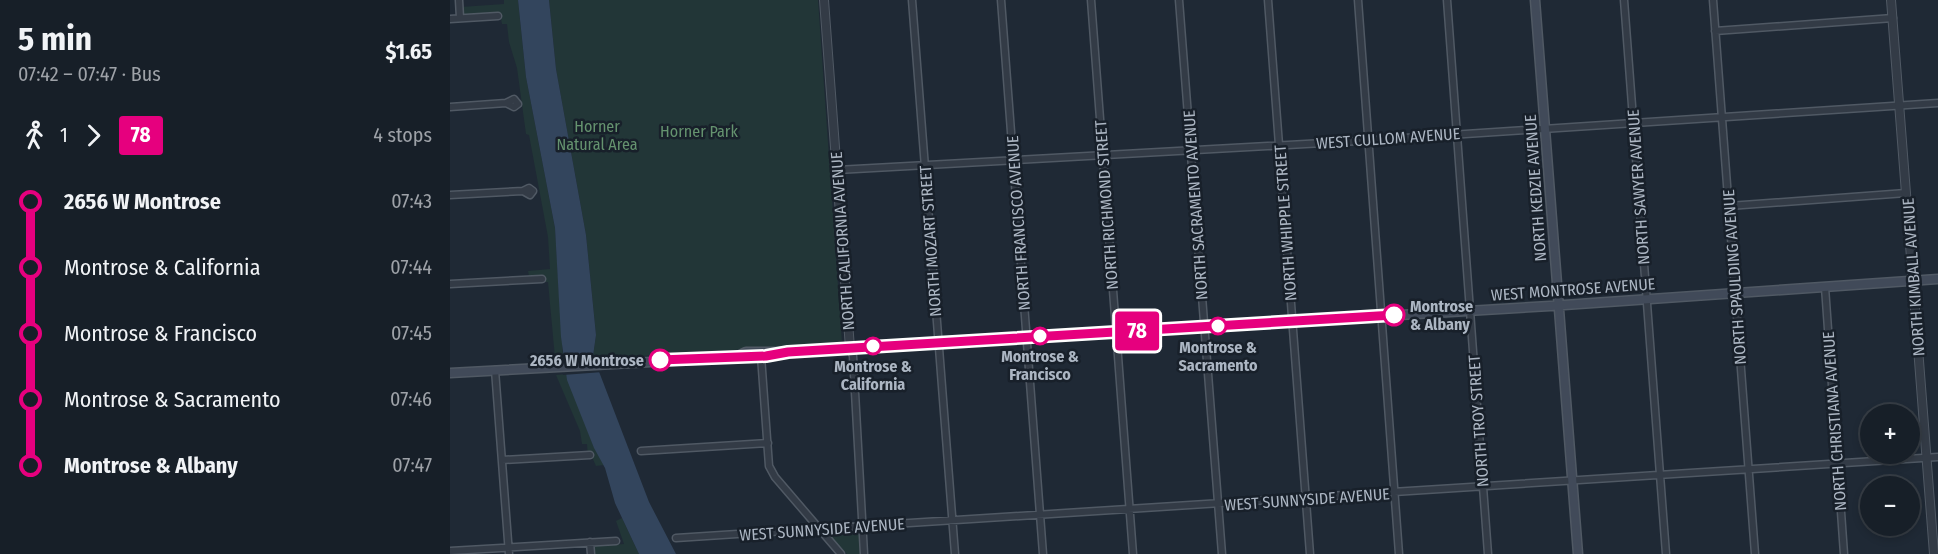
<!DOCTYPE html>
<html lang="en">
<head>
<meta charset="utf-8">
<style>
	body { margin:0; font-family:"Fira Sans Condensed",sans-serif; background:#202730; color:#f1f3f6; height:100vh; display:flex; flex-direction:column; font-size:22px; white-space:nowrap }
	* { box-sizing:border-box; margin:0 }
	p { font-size:20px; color:#9ea2a8 }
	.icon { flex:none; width:33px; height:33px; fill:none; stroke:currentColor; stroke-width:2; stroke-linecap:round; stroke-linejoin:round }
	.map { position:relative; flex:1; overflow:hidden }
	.details { display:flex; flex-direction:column; background:#171f28; width:450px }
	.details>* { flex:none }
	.badge { padding:0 12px; border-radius:4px; font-size:21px; line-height:39px }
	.buttons { position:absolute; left:1410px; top:404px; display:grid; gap:12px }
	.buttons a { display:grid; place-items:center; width:60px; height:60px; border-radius:50%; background:#171f28; box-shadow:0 3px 9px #0003,0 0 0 2px #363d45; font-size:30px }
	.map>.badge { position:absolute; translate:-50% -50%; box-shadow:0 0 0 3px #fff }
	.legs { display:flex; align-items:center; gap:9px; height:66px; padding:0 18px; font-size:20px }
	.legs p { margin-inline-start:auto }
	.overview { display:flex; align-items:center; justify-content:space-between; height:102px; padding:0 18px }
	h1 { font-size:33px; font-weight:700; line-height:45px }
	ul { padding:0 18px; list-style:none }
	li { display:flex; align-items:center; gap:21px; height:66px; font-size:22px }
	li i { display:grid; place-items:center; width:9px; height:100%; margin:0 8px; background:currentColor }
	li i::after { content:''; width:15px; height:15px; margin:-8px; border:4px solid; border-radius:50%; background:#171f28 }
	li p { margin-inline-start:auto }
	li:first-child i { background:linear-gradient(#0000 50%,currentColor 0) }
	li:last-child i { background:linear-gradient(currentColor 50%,#0000 0) }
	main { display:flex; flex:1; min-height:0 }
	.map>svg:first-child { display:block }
</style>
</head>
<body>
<main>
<section class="details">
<div class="overview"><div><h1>5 min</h1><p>07:42 – 07:47 · Bus</p></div><b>$1.65</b></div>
<div class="legs"><svg class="icon" aria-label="walk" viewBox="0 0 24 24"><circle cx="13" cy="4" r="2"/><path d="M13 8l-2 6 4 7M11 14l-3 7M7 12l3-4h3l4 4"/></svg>1<svg class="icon" aria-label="forward" viewBox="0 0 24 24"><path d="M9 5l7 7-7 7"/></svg><b class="badge" style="background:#e6007e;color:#fff">78</b><p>4 stops</p></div>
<ul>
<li><i style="color:#e6007e"></i><b>2656 W Montrose</b><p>07:43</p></li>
<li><i style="color:#e6007e"></i><span>Montrose &amp; California</span><p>07:44</p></li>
<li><i style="color:#e6007e"></i><span>Montrose &amp; Francisco</span><p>07:45</p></li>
<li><i style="color:#e6007e"></i><span>Montrose &amp; Sacramento</span><p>07:46</p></li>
<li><i style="color:#e6007e"></i><b>Montrose &amp; Albany</b><p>07:47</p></li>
</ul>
</section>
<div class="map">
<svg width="1488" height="554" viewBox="0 0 1488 554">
	<rect width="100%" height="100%" fill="#1f2935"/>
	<path fill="#223637" d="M54 0H68L76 77 105 228 113 358H105L98 282H92L91 275 79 276 78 271 100 269 98 237 79 135 76 134 67 68 59 42 57 24H52L50 14H12L11 7 54 4Z
		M99 0H368L392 343 161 358V355L143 356 146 335 136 235 106 69Z
		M116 374 144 447 154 465 146 466 142 457H138L137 444H132L130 431 106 375Z
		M172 518 189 554H145L144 546 174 544 166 521Z
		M407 529 410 534 411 554H397L377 532Z"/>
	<path fill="#33455d" d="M68 0H99L106 69 136 235 146 335 143 356 199 502 226 554H189L165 503 155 468 144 448 117 380 111 337 105 228 76 77Z"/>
	<path fill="#1f2935" d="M146 356 153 372 113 375 110 358Z"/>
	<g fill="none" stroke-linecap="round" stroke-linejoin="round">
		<defs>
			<path id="minor" d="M9 0 10 18
				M462 0 505 554
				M551 0 593 554
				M641 0 683 554
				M729 0 772 554
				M818 0 860 554
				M908 0 949 554
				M997 0 1038 554
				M1174 0 1216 554
				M1263 0 1305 554
				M0 19 48 16
				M1265 31 1443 18
				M0 107 56 103 64 107 68 104 64 99 56 103
				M387 170 909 141 1488 103
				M0 195 73 191 79 188 83 191 80 195 73 191
				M1279 206 1456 193
				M0 284 92 279
				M1375 287 1394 554
				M400 348 403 356 414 554
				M311 356 319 466 325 477 391 554
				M45 370 59 554
				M191 451 318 443
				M52 460 140 455
				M226 538 1488 457
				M140 542 141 554
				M0 551 166 541"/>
			<path id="tertiary" d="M374 0 400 348
				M1441 0 1484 554"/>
			<path id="secondary" d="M1085 0 1128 554
				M288 356 296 352H328L1100 306 1488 279
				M0 373 293 357"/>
		</defs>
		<use href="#minor" stroke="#505964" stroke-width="9"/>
		<use href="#tertiary" stroke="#505964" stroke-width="10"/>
		<use href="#secondary" stroke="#505964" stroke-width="11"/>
		<use href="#minor" stroke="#333b46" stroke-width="6"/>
		<use href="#tertiary" stroke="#333b46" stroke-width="8"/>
		<use href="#secondary" stroke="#414a59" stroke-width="8"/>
	</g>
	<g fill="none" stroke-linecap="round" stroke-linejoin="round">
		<defs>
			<path id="line-1" d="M210 360 316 356 338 352 944 315"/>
		</defs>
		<use href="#line-1" stroke="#fff" stroke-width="14"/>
		<use href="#line-1" stroke="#e6007e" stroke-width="9"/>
	</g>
	<g fill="#fff" stroke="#e6007e" stroke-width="3">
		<circle cx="944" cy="315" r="10"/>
		<circle cx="768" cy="326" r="8"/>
		<circle cx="590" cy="336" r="8"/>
		<circle cx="423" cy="346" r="8"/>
		<circle cx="210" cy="360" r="10"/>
	</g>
	<g text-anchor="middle" stroke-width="5" stroke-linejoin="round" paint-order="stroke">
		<g font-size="16" fill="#65936f" stroke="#18202a">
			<text x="147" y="132">Horner<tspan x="147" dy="18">Natural Area</tspan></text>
			<text x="249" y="137">Horner Park</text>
		</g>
		<g font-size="16" fill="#acb6c3" stroke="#18202a">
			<text transform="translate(938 138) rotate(-4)" y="6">WEST CULLOM AVENUE</text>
			<text transform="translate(1188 187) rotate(-94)" y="6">NORTH SAWYER AVENUE</text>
			<text transform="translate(1085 188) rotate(-94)" y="6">NORTH KEDZIE AVENUE</text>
			<text transform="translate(656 205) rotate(-94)" y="6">NORTH RICHMOND STREET</text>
			<text transform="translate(745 205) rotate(-94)" y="6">NORTH SACRAMENTO AVENUE</text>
			<text transform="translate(568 223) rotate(-94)" y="6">NORTH FRANCISCO AVENUE</text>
			<text transform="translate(835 223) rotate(-94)" y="6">NORTH WHIPPLE STREET</text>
			<text transform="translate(392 241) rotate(-94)" y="6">NORTH CALIFORNIA AVENUE</text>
			<text transform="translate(480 241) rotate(-94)" y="6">NORTH MOZART STREET</text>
			<text transform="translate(1284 277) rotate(-94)" y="6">NORTH SPAULDING AVENUE</text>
			<text transform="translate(1463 277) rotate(-94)" y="6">NORTH KIMBALL AVENUE</text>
			<text transform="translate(1123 289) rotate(-4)" y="6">WEST MONTROSE AVENUE</text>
			<text transform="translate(1028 421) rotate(-94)" y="6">NORTH TROY STREET</text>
			<text transform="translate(1384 421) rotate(-94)" y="6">NORTH CHRISTIANA AVENUE</text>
			<text transform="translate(857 499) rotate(-4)" y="6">WEST SUNNYSIDE AVENUE</text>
			<text transform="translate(372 529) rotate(-4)" y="6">WEST SUNNYSIDE AVENUE</text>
		</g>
		<g font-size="16" font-weight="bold" fill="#acb6c3" stroke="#18202a">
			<text x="960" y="312" text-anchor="start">Montrose<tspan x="960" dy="18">&amp; Albany</tspan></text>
			<text x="768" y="353">Montrose &amp;<tspan x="768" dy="18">Sacramento</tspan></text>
			<text x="590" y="362">Montrose &amp;<tspan x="590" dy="18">Francisco</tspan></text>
			<text x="194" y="366" text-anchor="end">2656 W Montrose</text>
			<text x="423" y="372">Montrose &amp;<tspan x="423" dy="18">California</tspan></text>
		</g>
	</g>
</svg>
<div class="buttons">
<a>+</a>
<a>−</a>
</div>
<b class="badge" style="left:687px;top:331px;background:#e6007e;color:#fff">78</b>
</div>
</main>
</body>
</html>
